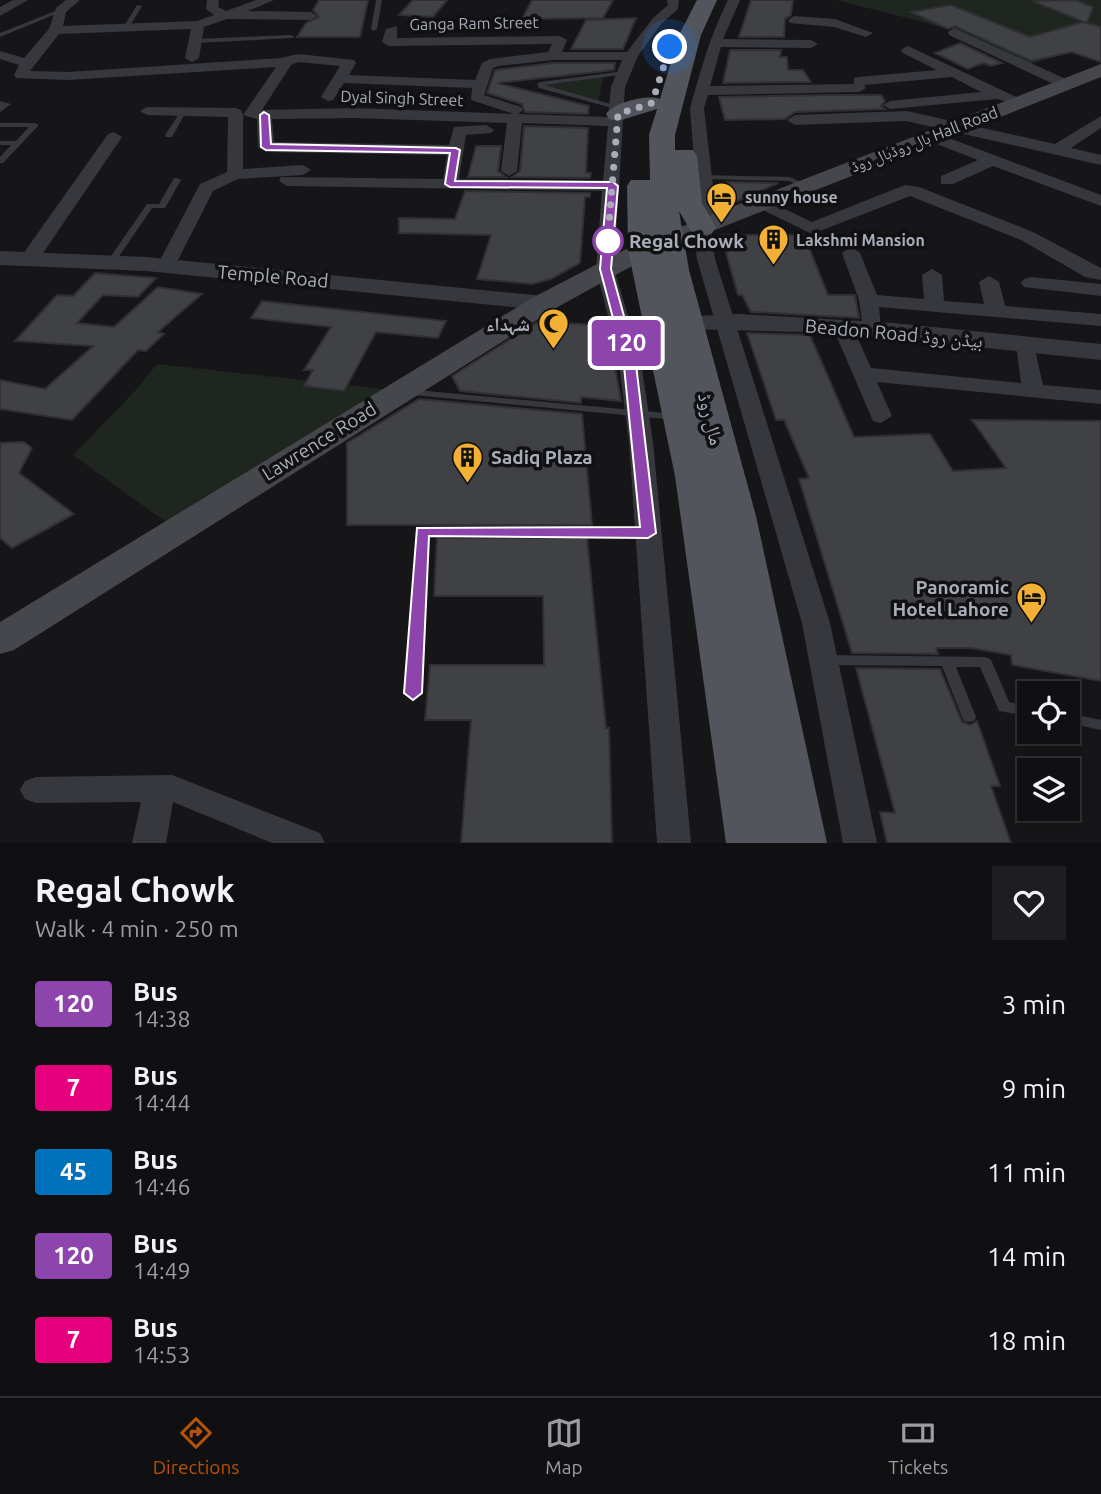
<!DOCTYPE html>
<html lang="en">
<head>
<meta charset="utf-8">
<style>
	body { margin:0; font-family:Ubuntu,"Noto Naskh Arabic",sans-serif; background:#1e1e20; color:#f1f3f6; height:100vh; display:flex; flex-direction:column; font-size:26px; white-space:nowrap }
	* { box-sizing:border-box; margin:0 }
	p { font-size:23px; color:#9c9d9f }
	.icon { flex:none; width:38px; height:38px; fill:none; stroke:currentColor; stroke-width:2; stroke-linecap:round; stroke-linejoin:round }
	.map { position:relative; height:843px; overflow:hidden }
	.details { display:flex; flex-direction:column; background:#101012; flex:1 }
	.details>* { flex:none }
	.badge { padding:0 14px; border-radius:5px; font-size:24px; line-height:46px }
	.buttons { position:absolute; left:1017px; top:681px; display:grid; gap:14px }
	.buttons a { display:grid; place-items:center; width:63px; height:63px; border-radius:0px; background:#101012; box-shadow:0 4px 10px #0003,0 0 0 2px #303032; font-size:35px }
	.you { position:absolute; width:35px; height:35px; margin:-18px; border:5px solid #fff; border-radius:50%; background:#1a73e8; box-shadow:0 0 0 10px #1a73e833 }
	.map>.badge { position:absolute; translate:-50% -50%; box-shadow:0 0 0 4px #fff }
	.round { display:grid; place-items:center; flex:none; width:74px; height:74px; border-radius:0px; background:#1e1e20 }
	.summary { display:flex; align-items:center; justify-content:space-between; height:119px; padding:0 35px }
	h1 { font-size:33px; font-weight:600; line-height:52px }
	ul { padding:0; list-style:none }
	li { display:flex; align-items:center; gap:21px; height:84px; padding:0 35px }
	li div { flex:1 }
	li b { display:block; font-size:26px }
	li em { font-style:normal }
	li .badge { min-width:77px; font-weight:700; text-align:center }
	.dock { display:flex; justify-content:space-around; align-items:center; height:98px; border-top:2px solid #303032; background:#101012; font-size:19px; color:#9c9d9f }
	.dock a { display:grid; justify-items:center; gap:4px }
	.dock .active { color:#b45309 }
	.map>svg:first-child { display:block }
</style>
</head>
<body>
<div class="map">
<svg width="1101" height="843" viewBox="0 0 1101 843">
	<rect width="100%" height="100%" fill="#161618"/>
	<path fill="#1e261f" d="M836 0H1101V63L1071 52 1030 64 958 31Z
		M604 75 598 102 541 87 543 82Z
		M157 364 400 391 177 530 73 455 134 392Z"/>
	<path fill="#404145" stroke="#303034" stroke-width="2" d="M319 0H368L360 37H297L306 23 319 17 313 10Z
		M413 0H447L433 17 399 15Z
		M532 0H613L603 18 522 19Z
		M751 0H793L791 15 785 19 784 37H739Z
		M1075 0 1093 7 1087 23 1032 1Z
		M951 5 1030 37 1083 22 1101 27V62L1072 52 1031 61 955 26 948 29 911 12Z
		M636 18 623 49H571L586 20Z
		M960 43 1002 63 991 66 983 63 968 69 935 53Z
		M730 50H781L780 57H787L788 70H803L811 82 723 83Z
		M553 63H615L614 70 497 83 589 106 588 114 525 112 522 104 487 93 495 70Z
		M829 95H881L885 101 881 106 885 109 795 112 785 119 725 120 719 97Z
		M524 126 588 128 586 173H591L590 178 512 177 520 171Z
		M476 146H501L498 171 506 177H468Z
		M727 182 778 183 731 204Z
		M465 191 590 193V197H585L580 263 551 279 532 284 477 279 491 235 399 233V218L455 219Z
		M721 235H804L828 295H855L859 318 751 312 742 295H738Z
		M95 273 156 278 138 297 103 295 77 323 114 327 158 287 202 294 158 332 164 334 146 351 138 350 72 420 0 409V380L45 389 93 346 15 341 57 295 73 296Z
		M262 301 446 321 438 338 376 332 344 391 304 386 313 370H304L331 327 251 318Z
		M549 322 608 326 621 401 581 397V403L460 391 452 376 536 323Z
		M747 333 810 335 854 437 930 434 953 471 1006 468 972 420 1101 421V681L1012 665 1011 655 971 648H936L938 654 852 653 799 479 809 478 784 420H776Z
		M419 399 582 414 592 525H347V443Z
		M24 442 32 448 19 473 74 514 12 548 0 538V443Z
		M437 538H587L606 728H609L612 843H461L471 720H425L430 665H544L543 596H434Z
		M856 668 940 669 962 722 970 725 977 721 1000 786H991L1011 843H887L880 812 895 813Z"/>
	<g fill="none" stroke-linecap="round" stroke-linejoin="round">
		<path fill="#37383d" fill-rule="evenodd" d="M376 0H382L377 29 374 31 371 29Z
			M137 5 142 6 128 29H124L123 28Z
			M58 10 63 11 0 37V33Z
			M291 35 294 37 293 38 196 43 193 41 196 39Z
			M625 71 628 73 627 74 544 85 618 106 619 107 616 109 539 88 537 84 540 82Z
			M181 111 186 112 172 137H166L165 135Z
			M0 123H35L39 125 3 163H0V157L11 145H0V141H16L29 127H0Z
			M701 175 790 177 809 186 805 188 789 181 704 179H701Z
			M174 178H177L181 180 165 208H152L114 264H108L107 262 147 204H159Z
			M406 389 676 414 681 417 676 420 402 394 401 392Z
			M422 527 648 528 652 529 654 532 652 535 648 536 428 535 420 693 418 697 413 698 408 697 406 693 416 531 418 528Z
			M824 655 985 657 990 659 992 662 1009 702 1029 706V716L999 711 980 667H956L976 717 974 721 969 722 964 721 962 717 942 666 824 665 819 663 817 660 819 657Z
			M1068 713 1101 720V730L1068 723Z"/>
		<path fill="#37383d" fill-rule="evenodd" d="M13 0H28L0 16V7Z
			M66 0H80L66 12 63 26 197 21 214 15 206 9 207 0H219L218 7 226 11 256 0H274L248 11 311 12 317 16 311 20 227 19 204 27 199 58 192 62 185 58 191 29 59 34 30 71 68 72 281 58 298 54 354 60 356 63 349 75 475 80 482 63 490 59 548 52 552 44 389 46 382 42 386 29 397 26V38L560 36 567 40 562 52H627L653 18 668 5 667 0H679L678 9 661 24 638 56 625 87 614 269 640 356 653 442 691 843H657L629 442 618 356 596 269 602 191 287 186 279 181 281 177 443 179 447 155 266 152 258 147 257 119 243 115V169L303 165 311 170 303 175 238 179 213 191 175 266 166 272 159 270 157 266 200 184 227 172 228 117 147 115 140 111 147 107 236 108 241 110 243 115 276 67 68 80 16 78 14 75 19 65 0 59V51L24 58 49 29 56 8ZM553 60H622L611 87 608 117 518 114 523 110 521 107 484 95 493 68 498 66ZM298 62 340 66 321 97 328 101 333 100 344 83 472 88 471 100 514 114 354 108 262 110 291 65ZM354 118 507 123 501 171 509 176 517 171 522 123 608 126 603 181 459 179 466 135 491 133 494 130 486 125 454 127 449 145 274 142 272 119Z
			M728 0H740L723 39 811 40 818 44 811 48 721 47 710 86 854 84V78L859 77 937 70 903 53 901 50 908 46 1027 102 1020 106 997 99 890 109 883 105 890 101 981 92 952 77 864 85 866 88 859 92 708 95 704 108 716 212 711 227 715 259 830 623 877 843H843L802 623 697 259 693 227 698 212 690 108C700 73 710 35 728 0Z
			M794 16 835 19 873 33 866 37 834 27 790 23 788 20Z
			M954 28 1070 81 1072 84 1060 87 949 35 948 32Z
			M0 101 11 104 0 112Z
			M907 111 1055 144 1101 116V128L1071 148 1101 155V165L906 121 795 125 787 120 795 115Z
			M930 131 1101 195V206L993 166 953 184H941V176L978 160 924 139 922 136Z
			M114 132 122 137 37 262H23L21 258 23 254 108 134Z
			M905 185 919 187 1033 232 1101 268V280L1085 277 1021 240 910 196 812 234 751 204 754 200H766L812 222Z
			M851 247 860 253 877 295 924 299 922 275 932 269 942 275 944 301 984 304 979 282 989 276 999 282 1005 306 1101 314V326L879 307 881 331 878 335H864L859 300 842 253Z
			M1031 277 1101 284V296L1024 287 1021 283 1024 279Z
			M843 322 853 328 871 368 1021 383 1016 345 1026 339 1033 341 1043 385 1101 390V404L877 382 892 416 881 423 873 421 833 328Z
			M172 775 320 833 325 843H272L173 802 166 843H132L141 802 36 803 25 799 20 790 25 781 36 777Z"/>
		<path fill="#37383d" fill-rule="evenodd" d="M0 251 146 257 544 296 553 298 556 303 553 308 544 310 146 271 0 265Z
			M739 314 894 323 1101 344V360L842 333 687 329 678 327 675 322 678 317Z"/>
		<path fill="#45474d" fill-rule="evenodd" d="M1101 64V77L652 255 554 309 14 650 0 654V622L534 297 634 245Z"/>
		<path fill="#53555c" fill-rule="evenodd" d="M697 0H717L701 35 675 135V150H693L697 156 702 203 716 227 712 233 702 236 692 233 679 211 689 270 756 516 827 843H726L675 476 628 250 627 186 631 180H650L649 135 657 109 618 121 609 119 606 114C614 102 648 94 660 99L679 35Z"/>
	</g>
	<path fill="#8e44ad" stroke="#fff" stroke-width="2" d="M264 112 269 115 271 144 456 148 460 150 455 181 613 182 618 186 611 269 635 356 656 533 648 538 429 536 422 693 413 700 404 693 417 528 640 527 623 356 600 269 607 188 450 187 445 184 450 153 266 150 261 147 260 115Z"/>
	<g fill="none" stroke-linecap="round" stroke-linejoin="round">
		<path stroke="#a8adb8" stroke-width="7" stroke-dasharray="0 12.6" d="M608 241 607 248 618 114 652 103 670 47"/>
	</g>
	<defs>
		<symbol id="hotel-pin" viewBox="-11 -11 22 30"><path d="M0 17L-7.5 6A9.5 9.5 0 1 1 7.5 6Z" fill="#f2b134" stroke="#111113"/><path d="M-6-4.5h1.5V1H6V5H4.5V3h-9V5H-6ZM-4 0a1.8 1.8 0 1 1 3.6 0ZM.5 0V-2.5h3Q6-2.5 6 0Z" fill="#111"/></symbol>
		<symbol id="building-pin" viewBox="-11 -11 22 30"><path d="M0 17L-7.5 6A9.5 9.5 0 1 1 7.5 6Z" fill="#f2b134" stroke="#111113"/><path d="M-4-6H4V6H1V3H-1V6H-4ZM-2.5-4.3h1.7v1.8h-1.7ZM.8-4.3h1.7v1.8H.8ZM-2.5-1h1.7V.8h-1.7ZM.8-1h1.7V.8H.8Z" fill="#111"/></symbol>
		<symbol id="mosque-pin" viewBox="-11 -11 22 30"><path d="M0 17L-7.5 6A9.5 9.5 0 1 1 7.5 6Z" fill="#f2b134" stroke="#111113"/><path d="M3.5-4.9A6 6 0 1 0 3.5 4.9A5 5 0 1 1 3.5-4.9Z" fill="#111"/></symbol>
	</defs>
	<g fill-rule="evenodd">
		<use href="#hotel-pin" x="704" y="180" width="35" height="47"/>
		<use href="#building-pin" x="756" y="222" width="35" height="47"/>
		<use href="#mosque-pin" x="536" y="306" width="35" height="47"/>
		<use href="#building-pin" x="450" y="440" width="35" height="47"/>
		<use href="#hotel-pin" x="1014" y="580" width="35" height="47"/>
	</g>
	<circle fill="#fff" stroke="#8e44ad" stroke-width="3.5" cx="608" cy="241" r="14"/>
	<g text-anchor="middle" stroke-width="7" stroke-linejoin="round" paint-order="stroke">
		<g font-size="16" fill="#a8adb8" stroke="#111113">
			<text transform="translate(474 23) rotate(-1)" y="6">Ganga Ram Street</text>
			<text transform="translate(402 98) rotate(2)" y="6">Dyal Singh Street</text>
			<text transform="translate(924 139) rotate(-21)" y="6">ہال روڈہال روڈ Hall Road</text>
		</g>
		<g font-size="16" font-weight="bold" fill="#a8adb8" stroke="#111113" text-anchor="start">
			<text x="745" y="203">sunny house</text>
			<text x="796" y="246">Lakshmi Mansion</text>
		</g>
		<g font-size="19" font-weight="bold" fill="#a8adb8" stroke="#111113" text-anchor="start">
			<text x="629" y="248">Regal Chowk</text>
		</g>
		<g font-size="19" fill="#a8adb8" stroke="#111113">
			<text transform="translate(273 276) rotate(5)" y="7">Temple Road</text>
			<text transform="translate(894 333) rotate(5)" y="7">Beadon Road بیڈن روڈ</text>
			<text transform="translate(711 419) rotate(76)" y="7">مال روڈ</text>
			<text transform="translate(319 441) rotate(-32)" y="7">Lawrence Road</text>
		</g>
		<g font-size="19" font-weight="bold" fill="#a8adb8" stroke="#111113" text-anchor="end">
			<text x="530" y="331">شہداء</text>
			<text x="491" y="464" text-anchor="start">Sadiq Plaza</text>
			<text x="1009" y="594">Panoramic<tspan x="1009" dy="22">Hotel Lahore</tspan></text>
		</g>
	</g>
</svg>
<div class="buttons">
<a><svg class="icon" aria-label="locate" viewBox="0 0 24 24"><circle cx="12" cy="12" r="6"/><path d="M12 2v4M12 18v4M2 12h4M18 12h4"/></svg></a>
<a><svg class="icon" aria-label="layers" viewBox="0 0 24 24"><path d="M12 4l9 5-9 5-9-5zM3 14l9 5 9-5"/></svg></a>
</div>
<div class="you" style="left:670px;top:47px"></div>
<b class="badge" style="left:626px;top:343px;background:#8e44ad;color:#fff">120</b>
</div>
<section class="details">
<div class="summary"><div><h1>Regal Chowk</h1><p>Walk · 4 min · 250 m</p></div><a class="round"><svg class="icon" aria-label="heart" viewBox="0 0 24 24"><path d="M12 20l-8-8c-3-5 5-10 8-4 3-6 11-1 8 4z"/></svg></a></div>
<ul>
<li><span class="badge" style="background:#8e44ad;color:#fff">120</span><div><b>Bus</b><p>14:38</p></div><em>3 min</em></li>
<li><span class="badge" style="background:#e6007e;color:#fff">7</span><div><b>Bus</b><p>14:44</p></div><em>9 min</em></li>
<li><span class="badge" style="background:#0072bc;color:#fff">45</span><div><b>Bus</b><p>14:46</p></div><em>11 min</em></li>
<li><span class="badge" style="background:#8e44ad;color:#fff">120</span><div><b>Bus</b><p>14:49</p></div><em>14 min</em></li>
<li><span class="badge" style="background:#e6007e;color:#fff">7</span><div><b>Bus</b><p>14:53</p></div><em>18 min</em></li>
</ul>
</section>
<nav class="dock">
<a class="active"><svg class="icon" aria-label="directions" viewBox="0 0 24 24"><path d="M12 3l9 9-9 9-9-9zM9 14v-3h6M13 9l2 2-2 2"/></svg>Directions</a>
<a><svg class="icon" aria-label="map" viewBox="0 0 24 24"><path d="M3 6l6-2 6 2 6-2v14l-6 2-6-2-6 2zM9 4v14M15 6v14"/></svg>Map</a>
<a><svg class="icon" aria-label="tickets" viewBox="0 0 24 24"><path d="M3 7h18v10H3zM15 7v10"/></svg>Tickets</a>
</nav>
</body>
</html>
